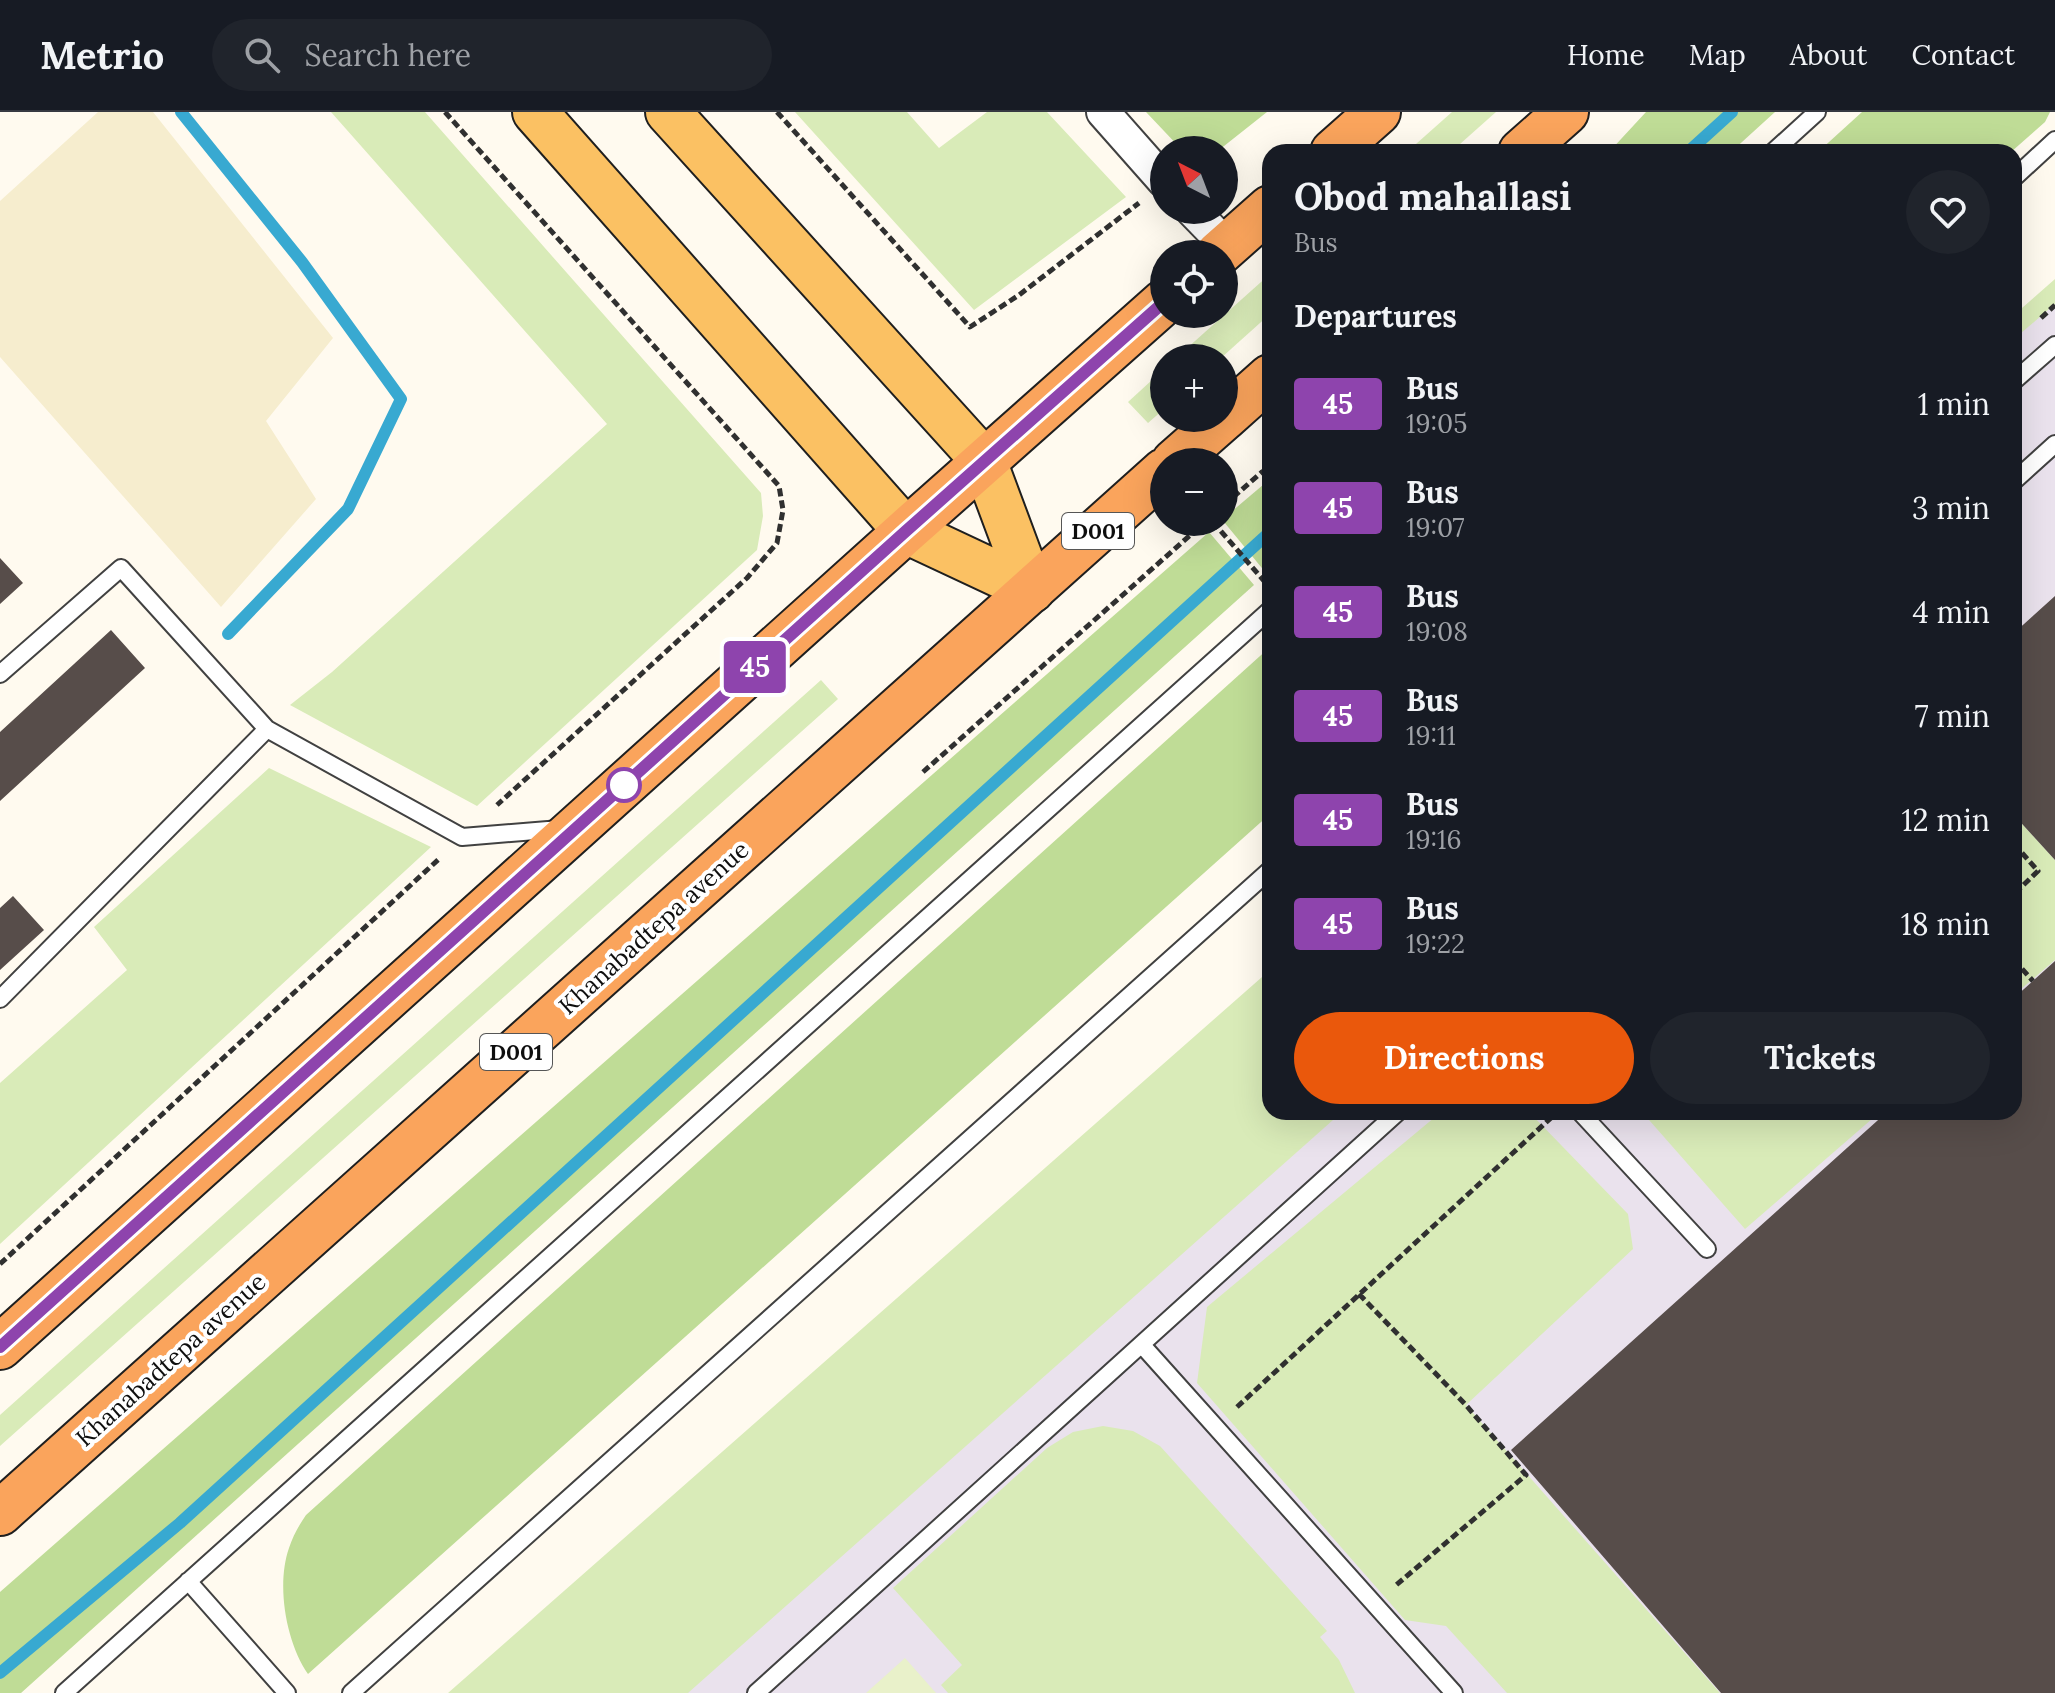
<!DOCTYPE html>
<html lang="en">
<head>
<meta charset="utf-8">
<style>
	body { margin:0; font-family:Lora,serif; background:#20242c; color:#f1f3f6; height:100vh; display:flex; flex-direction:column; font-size:30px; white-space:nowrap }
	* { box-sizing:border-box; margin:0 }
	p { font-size:26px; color:#9ea1a6 }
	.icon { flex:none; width:44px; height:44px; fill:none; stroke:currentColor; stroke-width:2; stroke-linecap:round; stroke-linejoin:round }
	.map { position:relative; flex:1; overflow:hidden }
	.side { position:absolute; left:1262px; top:32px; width:760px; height:976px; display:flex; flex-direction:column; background:#171b24; border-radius:24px; box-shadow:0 8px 32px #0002 }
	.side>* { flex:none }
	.badge { padding:0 16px; border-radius:6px; font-size:28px; line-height:52px }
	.needle { width:52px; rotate:318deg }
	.buttons { position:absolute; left:1150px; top:24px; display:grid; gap:16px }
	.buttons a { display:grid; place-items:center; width:88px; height:88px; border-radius:50%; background:#171b24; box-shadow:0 8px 32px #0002; font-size:40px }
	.map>.badge { position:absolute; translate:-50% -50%; box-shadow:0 0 0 4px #fff }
	h2 { padding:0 32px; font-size:30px; line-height:72px }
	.round { display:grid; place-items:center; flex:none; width:84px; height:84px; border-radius:42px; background:#20242c }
	.head { display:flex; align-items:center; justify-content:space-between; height:136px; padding:0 32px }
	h1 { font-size:38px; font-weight:700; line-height:60px }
	.cta { display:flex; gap:16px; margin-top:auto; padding:16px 32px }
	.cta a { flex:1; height:92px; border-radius:48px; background:#ea580c; color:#fff; font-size:32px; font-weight:700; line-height:92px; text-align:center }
	.cta a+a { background:#20242c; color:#f1f3f6 }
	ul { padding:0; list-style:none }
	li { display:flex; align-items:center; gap:24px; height:104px; padding:0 32px }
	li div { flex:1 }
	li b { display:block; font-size:30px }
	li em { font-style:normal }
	li .badge { min-width:88px; font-weight:700; text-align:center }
	header { display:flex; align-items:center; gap:48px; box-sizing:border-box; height:112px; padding:0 40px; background:#171b24; border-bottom:2px solid #363941 }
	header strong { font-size:38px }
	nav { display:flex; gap:44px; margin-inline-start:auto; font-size:28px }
	.search { width:560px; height:72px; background:#20242c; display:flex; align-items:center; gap:20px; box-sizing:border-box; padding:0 28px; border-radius:44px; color:#9ea1a6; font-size:30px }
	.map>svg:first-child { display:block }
</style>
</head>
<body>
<header>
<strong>Metrio</strong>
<div class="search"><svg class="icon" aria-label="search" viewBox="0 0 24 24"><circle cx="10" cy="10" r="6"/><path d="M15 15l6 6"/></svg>Search here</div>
<nav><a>Home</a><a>Map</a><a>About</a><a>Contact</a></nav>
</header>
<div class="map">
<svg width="2055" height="1581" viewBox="0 0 2055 1581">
	<rect width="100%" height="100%" fill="#fffaef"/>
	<path fill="#eae2ed" d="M2055 168V1581H479L1270 1000H2014V204Z"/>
	<path fill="#f6edce" d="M98 0H153L333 226 266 309 316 387 221 495 0 245V89Z"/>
	<path fill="#d9ebb8" d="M331 0H425L761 381 763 404 757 438 477 694 290 593 332 560 607 312Z
		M795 0H907L939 36 987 0H1047L1126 85 974 198Z
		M1452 0H1496L1451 40H1407Z
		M1270 162V202L1221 246H1176Z
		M2055 167V192L2014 227V203Z
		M1164 257V297L1148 311 1128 290Z
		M821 568 838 587 0 1334V1303Z
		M269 656 431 735 0 1132V971L127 858 94 815Z
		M2014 703 2055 748V848L2014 883Z
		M1270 858V1000H1342L688 1581H448Z
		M1441 1000H1529L1628 1102 1633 1137 1466 1293 1720 1581H1507L1446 1514 1405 1508 1197 1271 1207 1195Z
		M1642 1000H1880L1745 1117Z
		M1103 1314 1133 1319 1160 1334 1327 1519 1320 1525 1339 1548 1355 1581H948L941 1573 962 1553 893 1476 1047 1336 1073 1320Z"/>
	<path fill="#bfdc96" d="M1146 0H1267L1219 38H1182Z
		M1646 0H1775L1731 40H1609Z
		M1862 0H2050L2045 10 2011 40H1818Z
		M1270 367V458L1266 461 1224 410V406Z
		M1209 420 1254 473 21 1581H0V1480Z
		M1270 535V702L308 1562C286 1530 276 1473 289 1436 293 1424 299 1413 306 1403Z"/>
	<path fill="#e9f1ca" d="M905 1546 936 1581H866Z"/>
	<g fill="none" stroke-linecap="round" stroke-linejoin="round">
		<path stroke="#38a9d1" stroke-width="12" d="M181 0 302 150 401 287 348 397 228 522
			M1688 40 1732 0
			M0 1561 180 1411 1270 420"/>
	</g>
	<path fill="#574d4a" d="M0 446 23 471 0 492Z
		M2055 484V748L2014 703V577L2021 571 2014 563V521Z
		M111 518 145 556 0 689V620Z
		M13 784 44 818 0 858V796Z
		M2055 849V1581H1721L1511 1338 1887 1000H2014V886Z"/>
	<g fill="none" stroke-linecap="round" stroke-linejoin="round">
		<defs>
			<path id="service" d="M1773 40 1817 0
				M2014 66 2055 28
				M2014 269 2055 233
				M2014 369 2055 332
				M0 562 121 456 267 617 462 725 560 717
				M0 887 267 617
				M1580 1000 1707 1137
				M1142 1233 1454 1581
				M188 1469 287 1581
				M64 1581 1270 498
				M351 1581 1270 758
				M756 1581 1398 1000"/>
			<path id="minor" d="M1103 0 1164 69
				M1192 98 1227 134"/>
			<path id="primary" d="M535 0 906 419 1032 478
				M668 0 984 349 1032 478"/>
			<path id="trunk" d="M1333 40 1378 0
				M1521 40 1566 0
				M1218 142 1270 96
				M1224 306 1270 265
				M1174 350 1224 306
				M0 1235 906 419 1164 190
				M0 1401 1164 359"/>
		</defs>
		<use href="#service" stroke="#414141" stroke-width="20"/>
		<use href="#minor" stroke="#414141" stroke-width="36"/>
		<use href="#primary" stroke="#1f1f1f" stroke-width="48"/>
		<use href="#trunk" stroke="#1f1f1f" stroke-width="48"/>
		<path stroke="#303030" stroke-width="5" stroke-dasharray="8 4" stroke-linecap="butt" d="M445 0 779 374 783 398 777 431 747 466 497 693
			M777 0 970 215 1019 183 1139 91
			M2041 206 2055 193
			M1224 393 1262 360 1270 356
			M1213 410 1265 470
			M923 660 1205 410
			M2014 732 2038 759 2014 782
			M2014 848 2033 869
			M0 1152 440 746
			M1359 1182 1465 1292 1526 1363 1395 1474
			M1237 1295 1553 1004"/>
		<use href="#service" stroke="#fff" stroke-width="16"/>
		<use href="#minor" stroke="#fff" stroke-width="32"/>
		<use href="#primary" stroke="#fbc163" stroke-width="44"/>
		<use href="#trunk" stroke="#faa45c" stroke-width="44"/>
	</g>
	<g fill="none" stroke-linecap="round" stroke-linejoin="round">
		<defs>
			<path id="line" d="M0 1235 906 419 1164 190"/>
		</defs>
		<use href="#line" stroke="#fff" stroke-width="18"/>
		<use href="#line" stroke="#8e44ad" stroke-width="12"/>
	</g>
	<circle fill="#fff" stroke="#8e44ad" stroke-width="4" cx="624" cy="673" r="16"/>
	<g text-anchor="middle" stroke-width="8" stroke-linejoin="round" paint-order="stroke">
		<g fill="#fff" stroke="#565656" stroke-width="2">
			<rect x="1062" y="401" width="72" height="36" rx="6"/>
			<rect x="480" y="922" width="72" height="36" rx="6"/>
		</g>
		<g font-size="22" font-weight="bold" fill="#0e0e0e">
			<text x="1098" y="427">D001</text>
			<text x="516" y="948">D001</text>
		</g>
		<g font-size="24" fill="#0e0e0e" stroke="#fff">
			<text transform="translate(654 816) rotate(-42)" y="8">Khanabadtepa avenue</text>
			<text transform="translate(171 1248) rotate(-42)" y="8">Khanabadtepa avenue</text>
		</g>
	</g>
</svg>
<div class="buttons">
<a><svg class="needle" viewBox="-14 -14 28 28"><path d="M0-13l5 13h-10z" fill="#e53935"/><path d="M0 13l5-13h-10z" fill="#9ea1a6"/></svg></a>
<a><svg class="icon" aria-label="locate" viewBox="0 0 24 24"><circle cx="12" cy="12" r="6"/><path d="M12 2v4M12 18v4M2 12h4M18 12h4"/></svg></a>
<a>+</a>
<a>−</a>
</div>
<b class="badge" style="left:755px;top:555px;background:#8e44ad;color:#fff">45</b>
<section class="side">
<div class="head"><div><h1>Obod mahallasi</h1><p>Bus</p></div><a class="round"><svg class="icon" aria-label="heart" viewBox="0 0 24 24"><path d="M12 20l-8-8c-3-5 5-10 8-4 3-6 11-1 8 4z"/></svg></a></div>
<h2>Departures</h2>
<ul>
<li><span class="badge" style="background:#8e44ad;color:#fff">45</span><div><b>Bus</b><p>19:05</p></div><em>1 min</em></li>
<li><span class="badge" style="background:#8e44ad;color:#fff">45</span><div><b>Bus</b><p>19:07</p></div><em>3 min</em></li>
<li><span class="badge" style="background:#8e44ad;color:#fff">45</span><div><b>Bus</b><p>19:08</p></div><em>4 min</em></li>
<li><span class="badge" style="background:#8e44ad;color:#fff">45</span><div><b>Bus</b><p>19:11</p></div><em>7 min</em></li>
<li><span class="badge" style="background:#8e44ad;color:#fff">45</span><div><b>Bus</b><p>19:16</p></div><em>12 min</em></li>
<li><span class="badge" style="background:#8e44ad;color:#fff">45</span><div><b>Bus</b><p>19:22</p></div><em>18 min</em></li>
</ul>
<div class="cta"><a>Directions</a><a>Tickets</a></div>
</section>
</div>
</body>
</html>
